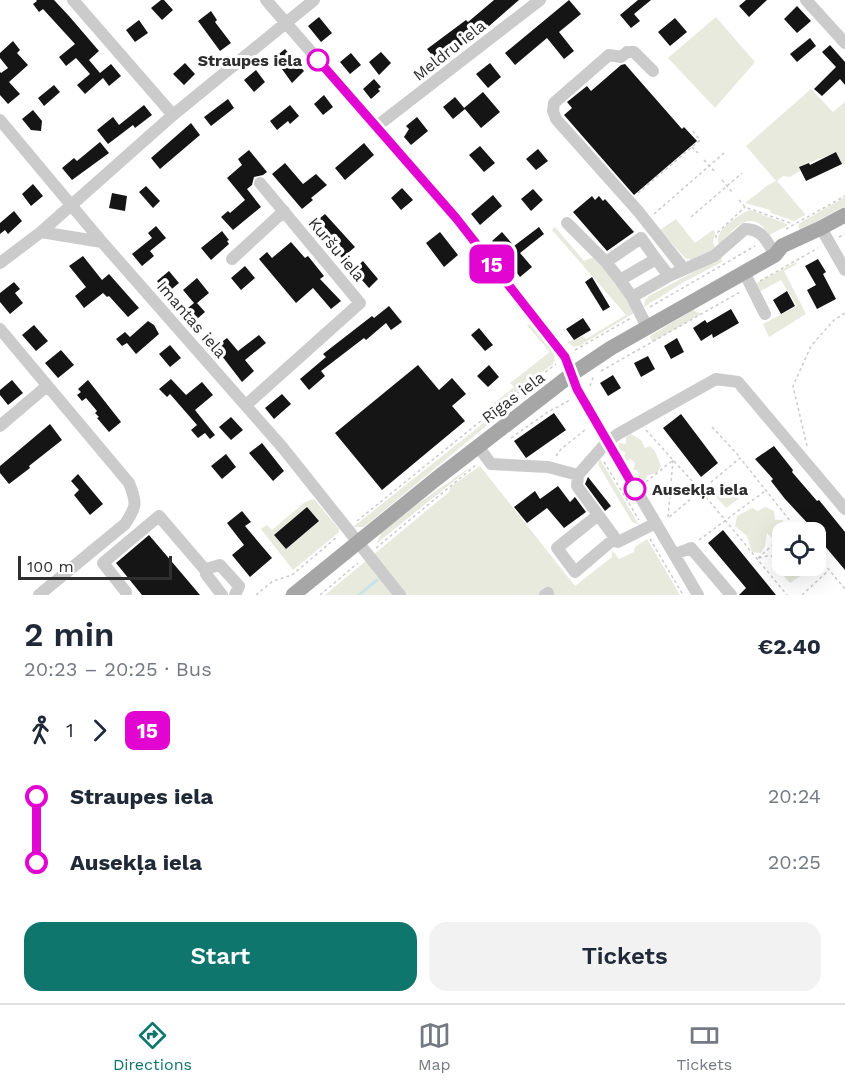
<!DOCTYPE html>
<html lang="en">
<head>
<meta charset="utf-8">
<style>
	body { margin:0; font-family:"Work Sans",sans-serif; background:#f2f2f3; color:#1f2937; height:100vh; display:flex; flex-direction:column; font-size:22px; white-space:nowrap }
	* { box-sizing:border-box; margin:0 }
	p { font-size:20px; color:#747a83 }
	.icon { flex:none; width:33px; height:33px; fill:none; stroke:currentColor; stroke-width:2; stroke-linecap:round; stroke-linejoin:round }
	.map { position:relative; height:595px; overflow:hidden }
	.details { display:flex; flex-direction:column; background:#fff; flex:1 }
	.details>* { flex:none }
	.badge { padding:0 12px; border-radius:9px; font-size:21px; line-height:39px }
	.buttons { position:absolute; left:772px; top:522px; display:grid; gap:12px }
	.buttons a { display:grid; place-items:center; width:54px; height:54px; border-radius:12px; background:#fff; box-shadow:0 6px 24px #0002; font-size:30px }
	.scale { position:absolute; left:18px; bottom:15px; width:154px; box-sizing:border-box; padding-left:6px; border:3px solid #2e2e2e; border-top:0; font-size:16px; line-height:21px; white-space:nowrap; color:#2e2e2e; -webkit-text-stroke:4px #fff; paint-order:stroke }
	.map>.badge { position:absolute; translate:-50% -50%; box-shadow:0 0 0 3px #fff }
	.legs { display:flex; align-items:center; gap:9px; height:66px; padding:0 24px; font-size:20px }
	.legs p { margin-inline-start:auto }
	.overview { display:flex; align-items:center; justify-content:space-between; height:102px; padding:0 24px }
	h1 { font-size:33px; font-weight:600; line-height:45px }
	.button { display:flex; gap:12px; margin-top:auto; padding:12px 24px }
	.button a { flex:1; height:69px; border-radius:18px; background:#0f766e; color:#fff; font-size:24px; font-weight:600; line-height:69px; text-align:center }
	.button a+a { background:#f2f2f3; color:#1f2937 }
	ul { padding:0 24px; list-style:none }
	li { display:flex; align-items:center; gap:21px; height:66px; font-size:22px }
	li i { display:grid; place-items:center; width:9px; height:100%; margin:0 8px; background:currentColor }
	li i::after { content:''; width:15px; height:15px; margin:-8px; border:4px solid; border-radius:50%; background:#fff }
	li p { margin-inline-start:auto }
	li:first-child i { background:linear-gradient(#0000 50%,currentColor 0) }
	li:last-child i { background:linear-gradient(currentColor 50%,#0000 0) }
	.menu { display:flex; justify-content:space-around; align-items:center; height:84px; border-top:2px solid #e0e1e3; background:#fff; font-size:16px; color:#747a83 }
	.menu a { display:grid; justify-items:center; gap:3px }
	.menu .current { color:#0f766e }
	.map>svg:first-child { display:block }
</style>
</head>
<body>
<div class="map">
<svg width="845" height="595" viewBox="0 0 845 595">
	<rect width="100%" height="100%" fill="#fff"/>
	<path fill="#e7eadd" fill-rule="evenodd" d="M716 17 755 62 715 108 668 58Z
		M811 89 833 112 845 102V164H842L836 152C824 158 811 161 800 167L801 170 790 177 783 176 777 181 805 214V215L794 221 771 213 770 210 745 203 768 185 776 181 746 146Z
		M845 197V206L800 231 798 226 800 223Z
		M750 210 787 224V226L769 235C752 206 734 228 719 245 718 241 717 239 719 235 721 227 743 212 750 210Z
		M676 219 695 243 713 230 715 232 713 243 715 248 708 254 691 260 685 258 660 230Z
		M555 227 584 261 594 257 617 281 634 313 581 345 574 347 567 342 583 336 586 339 626 315 552 230Z
		M721 257 722 262 684 282 644 307 645 300 649 296Z
		M796 262 797 264 784 271 806 314 769 337 763 324 797 306 781 280 759 292 753 285Z
		M693 310 701 314 652 342 650 336Z
		M530 324 555 353 554 363 497 407 492 409 490 406 514 387 510 383 550 352 527 325Z
		M490 418V423L364 527H353Z
		M631 434 641 440 645 448 650 446 655 451 661 466 657 473 648 475 642 485 637 480 639 474 637 470H633L635 463 630 459 626 462 624 458 625 452 618 449 619 443 626 444V437Z
		M600 459 639 525 632 522 598 464Z
		M475 464 376 544 382 532 416 505Z
		M480 466 575 586 612 557V550L619 559 634 552 635 547 647 539 680 595H325L449 492 450 487Z
		M708 487 752 489 726 508Z
		M314 499 339 529V532L293 570 261 529 267 525 272 530 305 502ZM307 507 319 521 286 549 274 535Z
		M765 507 774 511 775 520H783L784 532 777 539H773L767 533 765 546 761 553 752 552 747 536 735 526 737 516 752 508 758 511Z
		M771 562 783 563V566H815L790 583Z"/>
	<g fill="none" stroke-linecap="round" stroke-linejoin="round">
		<path stroke="#cae3e8" stroke-width="3" d="M359 595 377 580"/>
	</g>
	<path fill="#151515" d="M36 0H54L69 16 99 51 89 60 100 73 111 64 121 76 109 86 103 78 85 94 77 85 90 74 76 58 66 66 59 57 75 44 43 9 39 12 33 4 37 1Z
		M161 0H164L173 10 162 20 151 8Z
		M494 0H519L488 27 486 25 439 64 427 49 466 20 468 22Z
		M569 0 581 14 559 32 574 51 564 59 547 38 515 65 505 53Z
		M638 0H651L634 14 640 21 631 28 620 15Z
		M746 0H767L749 17 739 6Z
		M797 6 811 21 797 33 784 19Z
		M211 11 217 20 215 22 231 43 220 51 198 21Z
		M319 17 332 33 321 42 308 26Z
		M675 18 687 32 670 46 658 32Z
		M139 20 148 33 135 42 126 30Z
		M810 38 816 46 797 62 790 54Z
		M13 41 20 50 17 53 28 65 9 82 20 94 8 104 0 95V72L1 73 8 68 0 58V53Z
		M830 45 845 62V85L840 79 822 96 814 89 836 67 822 52Z
		M285 49 304 71 292 83 274 58Z
		M381 52 391 63 379 75 369 62Z
		M351 53 361 65 350 74 340 62Z
		M185 63 195 74 184 85 173 74Z
		M490 63 501 77 488 88 476 74Z
		M625 64 682 129 684 127 697 141 634 195 564 115 572 108 567 102 587 86 591 91 621 65Z
		M256 70 265 82 254 92 244 80Z
		M374 79 381 87 378 89 380 91 371 99 363 89Z
		M54 85 60 92 44 106 38 98Z
		M483 92 500 112 481 128 464 108Z
		M324 95 333 107 323 115 314 104Z
		M455 97 465 109 453 119 443 107Z
		M228 99 234 108 211 126 204 117Z
		M144 105 152 115 135 128 133 125 108 144 97 130 113 117 119 125Z
		M290 105 299 116 290 124 288 121 277 130 270 121Z
		M33 110 42 121 41 131 31 130 22 119Z
		M417 117 428 131 411 145 404 137 409 129 406 126Z
		M191 123 200 135 160 169 151 158Z
		M100 142 109 153 72 180 62 168 74 158 77 161Z
		M364 143 374 155 345 180 335 168Z
		M480 146 495 163 484 172 469 155Z
		M538 149 548 161 536 170 526 159Z
		M249 150 267 172 263 175 254 177 252 185 247 189 261 207 233 230 221 217 228 211 230 213 245 200 227 178 242 165 238 159Z
		M836 152 842 164 806 181 799 167 809 163 810 165Z
		M285 163 303 184 316 174 327 185 311 198 313 200 302 209 272 174Z
		M33 184 43 196 31 206 22 194Z
		M146 186 160 201 153 208 139 192Z
		M402 188 413 200 401 210 391 198Z
		M533 189 543 200 531 211 521 199Z
		M112 193 127 196 125 211 109 208Z
		M493 195 502 206 480 225 471 214Z
		M592 196 595 200 599 196 603 201 605 199 634 232 607 251 573 212Z
		M14 211 22 221 8 234 5 230 0 234V223Z
		M325 214 355 247 342 258 314 223Z
		M156 226 166 238 150 251 154 256 142 266 132 254 152 238 148 233Z
		M539 227 544 234 520 253 532 267 520 277 492 241 502 232 514 246Z
		M222 231 229 240 227 241 229 244 211 260 201 248Z
		M440 232 458 255 444 267 426 243Z
		M291 242 305 258 308 256 324 276 320 279 341 301 331 309 313 288 296 303 259 259 267 252 272 258Z
		M83 256 102 280 109 274 139 308 128 317 109 296 107 297 103 293 84 308 75 296 86 287 69 266Z
		M818 259 826 272 823 274 836 299 817 309 807 290 816 285 805 266Z
		M363 261 378 279 369 288 353 270Z
		M245 266 255 278 241 290 231 278Z
		M169 271 179 283 167 293 157 281Z
		M592 277 610 307 603 311 585 282Z
		M197 278 209 293 197 303 205 312 197 319 188 308 194 303 183 290Z
		M14 282 20 289 15 293 23 303 10 314 0 302V293Z
		M787 291 795 306 781 314 773 300Z
		M389 306 402 322 391 330 386 323 366 340 364 338 321 371 325 376 309 390 300 379 326 357 323 354 372 316 374 318Z
		M731 309 739 323 713 338 712 334 701 341 693 328 705 320 707 323Z
		M583 318 591 330 574 340 566 329Z
		M148 321 154 325 159 334 136 354 127 343 122 346 116 339 125 332 130 337Z
		M34 325 48 341 36 351 22 335Z
		M479 328 493 345 485 351 471 335Z
		M259 335 266 343 245 360 254 371 242 382 215 347 227 338 238 351Z
		M677 338 684 352 671 359 664 346Z
		M170 345 181 358 170 367 159 354Z
		M61 350 74 365 58 378 45 363Z
		M648 356 655 369 641 377 634 363Z
		M418 365 439 390 452 378 466 394 452 406 465 421 382 490 335 433Z
		M489 365 499 377 488 387 477 376Z
		M613 375 621 388 608 396 600 383Z
		M171 379 186 395 202 382 213 395 195 410 215 435 210 439 205 433 198 438 191 430 197 425 170 394 167 397 159 389Z
		M12 380 23 393 8 405 0 395V390Z
		M88 380 121 422 109 432 97 418 99 417 95 413 97 411 86 398 82 401 77 395 81 392 78 389Z
		M282 394 291 404 274 419 265 408Z
		M554 413 566 430 526 458 514 441Z
		M681 414 718 463 701 477 663 428Z
		M231 417 243 430 231 440 219 427Z
		M50 424 62 440 29 466 30 468 9 484 0 473V466Z
		M262 443 284 471 273 481 249 453Z
		M774 446 793 470 792 472 817 501 819 500 845 532V570L824 545 826 543 785 499 771 481 773 479 755 459Z
		M226 454 236 467 222 479 211 466Z
		M78 474 103 504 90 515 74 495 79 490 71 481Z
		M588 477 611 506 605 511 585 484Z
		M558 486 570 502 575 497 586 512 564 528 547 508 527 523 514 507 535 491 540 499Z
		M307 507 319 521 286 549 274 535Z
		M242 511 251 522 245 526 272 558 250 577 232 555 244 545 227 523Z
		M723 530 776 595H739L746 588 708 543Z
		M149 535 178 569 200 595H142L116 563Z"/>
	<g fill="none" stroke-linecap="round" stroke-linejoin="round">
		<path stroke="#cbcbcb" stroke-width="1.5" stroke-dasharray="3 3" stroke-linecap="butt" d="M692 147 698 153
			M704 160 715 172
			M722 180 732 192
			M638 193 700 140 693 131
			M739 200 745 207 793 224
			M654 214 724 153
			M691 217 742 173
			M786 229 845 196
			M839 237 845 234
			M716 238V234L745 207
			M760 281 818 248
			M650 307 755 246
			M575 350 631 318
			M601 371 740 292
			M590 386 594 375
			M712 427 740 457
			M646 430 701 491 787 595
			M511 438 548 412 570 400
			M807 446 793 386 811 346 834 320 845 313
			M556 456 561 449 586 429
			M673 460 668 518 740 458 799 532
			M604 462 639 520
			M646 482 672 461
			M357 521 477 424 556 364
			M786 532 794 525
			M650 539 683 595
			M699 540 765 491
			M376 548 476 465
			M816 554 845 589
			M758 558 783 536
			M759 558 767 556 783 557
			M256 595 273 581 292 575 337 537
			M320 595 358 563
			M802 595 829 570"/>
		<path stroke="#cbcbcb" stroke-width="12" d="M73 0 173 115
			M266 0 456 218 565 357 577 389 698 595
			M806 0 845 43
			M653 71 634 52H627L621 57 609 55 554 103 553 111 556 119 638 211 684 269
			M0 120 102 242 283 448 400 595
			M377 126 540 0
			M567 223 606 262 620 280 656 259 669 276
			M821 228 845 270
			M41 232 102 242
			M232 259 284 211
			M606 262 641 238 656 259
			M0 263 41 232 173 115 314 0
			M744 272 765 314
			M620 280 632 297 647 327
			M632 297 669 276 714 256 745 229C762 229 767 241 775 255
			M0 329 129 483C137 503 137 506 125 524L39 595
			M246 405 360 303 260 183
			M0 426 47 386
			M478 446 491 464 548 467 578 475
			M598 515 557 548 575 572 615 538
			M656 523 618 542 577 486 578 475 607 442 618 434 716 379 738 382 845 509
			M675 554 691 548 731 595
			M126 592 103 563 159 516 207 572
			M222 595 206 574 209 568 220 565 239 586 235 595
			M545 595 548 593"/>
		<path stroke="#a6a6a6" stroke-width="15" d="M293 595 436 479 572 374 611 348 775 255 782 246 821 228 845 215"/>
	</g>
	<g fill="none" stroke-linecap="round" stroke-linejoin="round">
		<defs>
			<path id="line-1" d="M318 60 456 218 565 357 577 389 635 489"/>
		</defs>
		<use href="#line-1" stroke="#fff" stroke-width="14"/>
		<use href="#line-1" stroke="#e205d1" stroke-width="9"/>
	</g>
	<g fill="#fff" stroke="#e205d1" stroke-width="3">
		<circle cx="318" cy="60" r="10"/>
		<circle cx="635" cy="489" r="10"/>
	</g>
	<g text-anchor="middle" stroke-width="6" stroke-linejoin="round" paint-order="stroke">
		<g font-size="16" fill="#2e2e2e" stroke="#fff">
			<text transform="translate(449 50) rotate(-38)" y="6">Meldru iela</text>
			<text transform="translate(337 249) rotate(50)" y="6">Kuršu iela</text>
			<text transform="translate(192 319) rotate(49)" y="6">Imantas iela</text>
			<text transform="translate(513 397) rotate(-37)" y="6">Rīgas iela</text>
		</g>
		<g font-size="16" font-weight="bold" fill="#2e2e2e" stroke="#fff" text-anchor="end">
			<text x="302" y="66">Straupes iela</text>
			<text x="652" y="495" text-anchor="start">Ausekļa iela</text>
		</g>
	</g>
</svg>
<div class="buttons">
<a><svg class="icon" aria-label="locate" viewBox="0 0 24 24"><circle cx="12" cy="12" r="6"/><path d="M12 2v4M12 18v4M2 12h4M18 12h4"/></svg></a>
</div>
<div class="scale">100 m</div>
<b class="badge" style="left:492px;top:264px;background:#e205d1;color:#fff">15</b>
</div>
<section class="details">
<div class="overview"><div><h1>2 min</h1><p>20:23 – 20:25 · Bus</p></div><b>€2.40</b></div>
<div class="legs"><svg class="icon" aria-label="walk" viewBox="0 0 24 24"><circle cx="13" cy="4" r="2"/><path d="M13 8l-2 6 4 7M11 14l-3 7M7 12l3-4h3l4 4"/></svg>1<svg class="icon" aria-label="forward" viewBox="0 0 24 24"><path d="M9 5l7 7-7 7"/></svg><b class="badge" style="background:#e205d1;color:#fff">15</b></div>
<ul>
<li><i style="color:#e205d1"></i><b>Straupes iela</b><p>20:24</p></li>
<li><i style="color:#e205d1"></i><b>Ausekļa iela</b><p>20:25</p></li>
</ul>
<div class="button"><a>Start</a><a>Tickets</a></div>
</section>
<nav class="menu">
<a class="current"><svg class="icon" aria-label="directions" viewBox="0 0 24 24"><path d="M12 3l9 9-9 9-9-9zM9 14v-3h6M13 9l2 2-2 2"/></svg>Directions</a>
<a><svg class="icon" aria-label="map" viewBox="0 0 24 24"><path d="M3 6l6-2 6 2 6-2v14l-6 2-6-2-6 2zM9 4v14M15 6v14"/></svg>Map</a>
<a><svg class="icon" aria-label="tickets" viewBox="0 0 24 24"><path d="M3 7h18v10H3zM15 7v10"/></svg>Tickets</a>
</nav>
</body>
</html>
